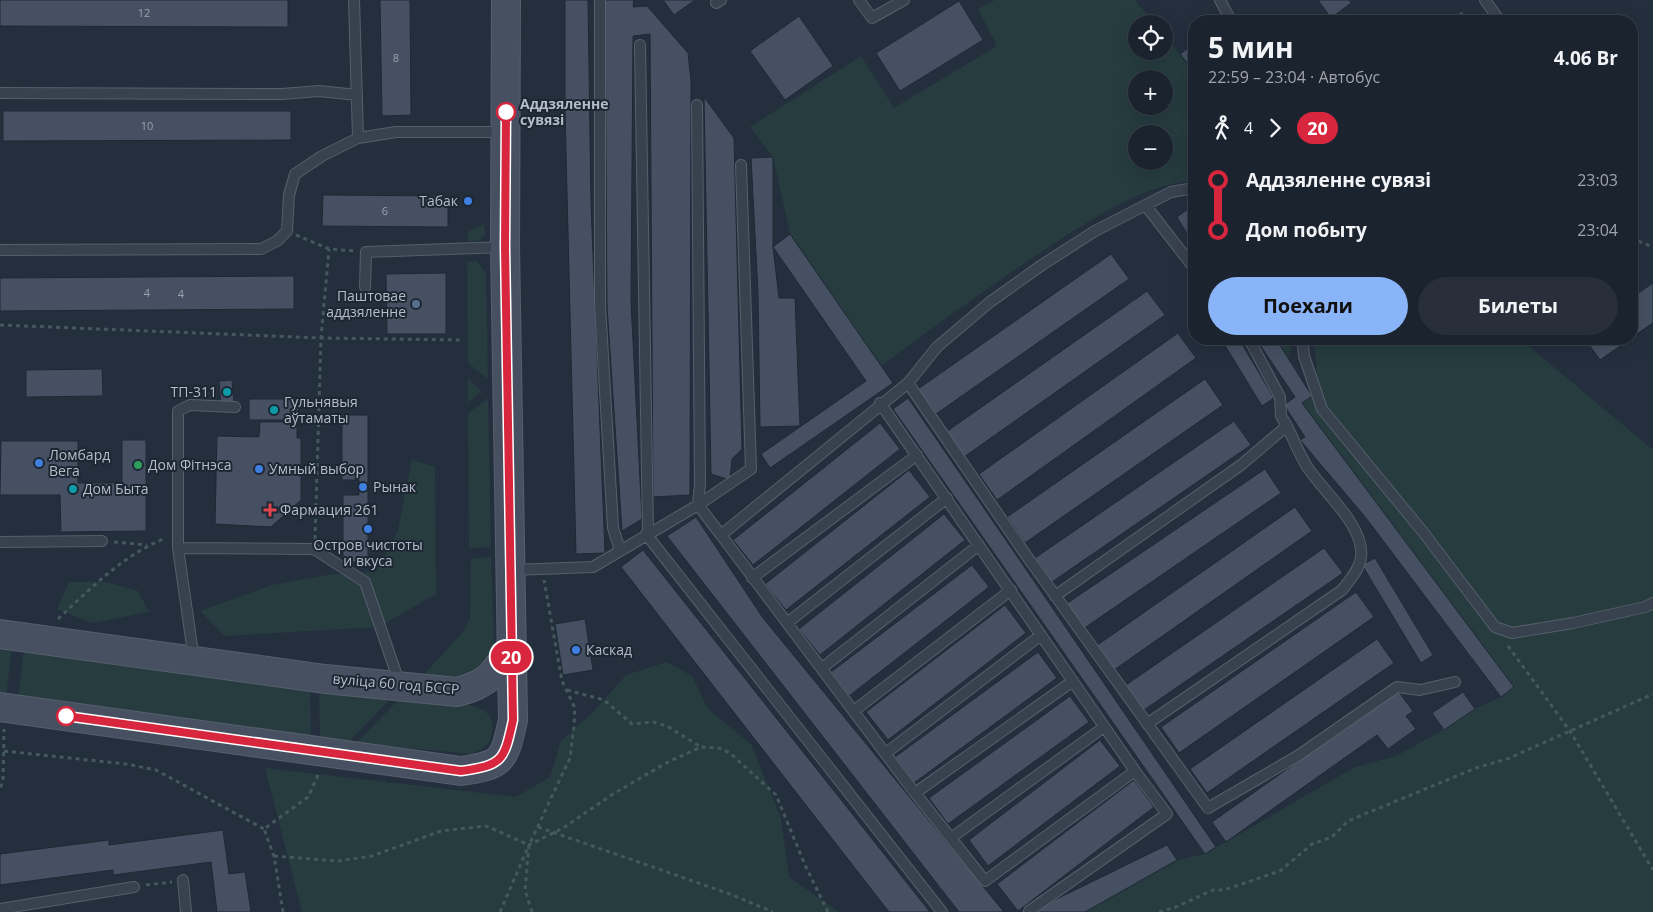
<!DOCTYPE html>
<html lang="ru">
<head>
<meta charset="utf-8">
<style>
	body { margin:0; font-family:"Open Sans",sans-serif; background:#282f3a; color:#f1f3f6; height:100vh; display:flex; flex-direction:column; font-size:19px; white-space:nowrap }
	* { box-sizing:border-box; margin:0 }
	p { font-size:16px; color:#a0a4aa }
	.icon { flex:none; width:28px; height:28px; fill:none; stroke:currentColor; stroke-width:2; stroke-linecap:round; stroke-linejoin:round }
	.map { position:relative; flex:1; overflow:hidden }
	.side { position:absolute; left:1188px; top:15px; width:450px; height:330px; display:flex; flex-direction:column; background:#1b232e; border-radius:20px; box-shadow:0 5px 20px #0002,0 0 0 1px #39404a }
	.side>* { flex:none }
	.badge { padding:0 10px; border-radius:16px; font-size:18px; line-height:32px }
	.buttons { position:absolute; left:1128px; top:15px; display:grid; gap:10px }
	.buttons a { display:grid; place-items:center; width:45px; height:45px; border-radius:50%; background:#1b232e; box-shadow:0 5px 20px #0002,0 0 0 1px #39404a; font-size:25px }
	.map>.badge { position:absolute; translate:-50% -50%; box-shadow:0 0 0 2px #fff }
	.legs { display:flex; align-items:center; gap:8px; height:55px; padding:0 20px; font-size:16px }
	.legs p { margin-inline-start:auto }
	.headline { display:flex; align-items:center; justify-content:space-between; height:85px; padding:0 20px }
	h1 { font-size:28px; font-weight:700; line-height:38px }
	.button { display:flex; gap:10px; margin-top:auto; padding:10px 20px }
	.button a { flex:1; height:58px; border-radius:30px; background:#8ab4f8; color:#111; font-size:20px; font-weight:700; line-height:58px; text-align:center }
	.button a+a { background:#282f3a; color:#f1f3f6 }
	ul { padding:0 20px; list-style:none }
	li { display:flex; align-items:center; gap:18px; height:50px; font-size:19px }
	li i { display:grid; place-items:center; width:8px; height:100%; margin:0 6px; background:currentColor }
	li i::after { content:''; width:12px; height:12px; margin:-6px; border:4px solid; border-radius:50%; background:#1b232e }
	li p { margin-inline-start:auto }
	li:first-child i { background:linear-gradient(#0000 50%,currentColor 0) }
	li:last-child i { background:linear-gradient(currentColor 50%,#0000 0) }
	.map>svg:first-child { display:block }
</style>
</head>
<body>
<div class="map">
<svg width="1653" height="912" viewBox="0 0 1653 912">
	<rect width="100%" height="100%" fill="#242f3e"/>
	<path fill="#263c3f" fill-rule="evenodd" d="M995 0H1135L1155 24H1136V51H1164V34L1194 72V180C1140 186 1094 218 1049 247 992 284 937 325 881 366L790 234 773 157 750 127 861 56 894 108 997 46 978 9ZM1136 79H1164V106H1136ZM1136 134H1164V161H1136Z
		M484 224 485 235 479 241H468V232Z
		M477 261 486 273 488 379 468 363 467 262Z
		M1276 339H1294L1288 358Z
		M1314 339H1520L1653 450V912H1085L1177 860 1205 854 1355 767 1396 756 1443 730 1475 709 1501 697 1514 687 1302 403 1312 396 1317 374Z
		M468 378 481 391 468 403Z
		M488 398 491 547 469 548 468 414Z
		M412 460 435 467 436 594 379 627 225 636 200 611 272 585 333 574 376 572 398 530Z
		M491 557 494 642 492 659 475 680H419L463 632 470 619 471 559Z
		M69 582H106L138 591 149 612 92 623 57 609Z
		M0 643 12 645 6 698 0 697Z
		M24 648 310 687 311 737 18 700Z
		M667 662 692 676 708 709 751 744 781 818 789 877 839 912H302L265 768 516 797 550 777 561 741 592 713 626 675Z
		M319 688 392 697 349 742 320 739Z
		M401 697C419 700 475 700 487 713 493 719 493 727 492 734 490 746 481 750 471 754L356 743Z"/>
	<path fill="#455162" stroke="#1f2835" d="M0 0H288V27L0 26Z
		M380 0H410L411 115 382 116Z
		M565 0H588L591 204 605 553 576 554 565 111Z
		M605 0H634L633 7 647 6 688 53 691 81 690 495 653 497 650 34 633 36 631 302 642 519 622 531 607 306Z
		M663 0H695L674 15Z
		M1318 0H1349L1351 3 1331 18Z
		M959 1 983 40 900 91 876 53Z
		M1462 11 1469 21H1448Z
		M799 16 833 66 785 100 750 51Z
		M1194 44V72L1180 54Z
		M704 97 734 138 742 449 732 459 730 480 711 474Z
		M3 111H291V140L3 141Z
		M773 157V247L779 298H795L800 426 760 427 758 292 751 158Z
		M323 195 448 196V227L322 226Z
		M1191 207 1194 212V245L1177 217Z
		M790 234 893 383 770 468 761 454 866 381 773 247Z
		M1111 254 1129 279 936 414 918 389Z
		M446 273V334H387L386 274Z
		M294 276V309L0 311V278Z
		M1653 283V323L1631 338V298Z
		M1147 291 1165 315 964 457 946 432Z
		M1178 333 1196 358 997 500 979 474Z
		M1221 339H1239L1274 398 1262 406Z
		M1258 339H1276L1312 396 1302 403 1514 687 1501 697 1366 518 1300 440 1305 437 1284 405 1295 397 1260 345Z
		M1585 339H1630L1600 360Z
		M102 369 103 396 26 397V370Z
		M1205 379 1223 405 1025 543 1007 517Z
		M232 380 234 403 221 405 219 381Z
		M908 398 1010 546 1216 847 1205 854 893 409Z
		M249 399H299L298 420H249Z
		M342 415H368V562H343V495H359V480H342Z
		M1234 421 1251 445 1052 582 1035 558Z
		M260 422H297V438H301V500L271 527 215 524 217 436 259 437Z
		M880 423 900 449 753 565 733 540Z
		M122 440H146V531L61 532 60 495H0L1 441H78V483H122Z
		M1265 469 1281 493 1083 629 1066 604Z
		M909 470 930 497 786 610 765 584Z
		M1295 507 1312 531 1114 670 1096 646Z
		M944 514 965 540 820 655 799 629Z
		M696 517 763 618 1004 912H959L667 536Z
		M1324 548 1343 573 1144 710 1126 685Z
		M643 550 930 912H889L621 567Z
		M1375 558 1433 655 1421 663 1362 565Z
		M972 565 989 587 849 696 831 672Z
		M1356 592 1374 617 1179 753 1161 727Z
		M1005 605 1026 633 888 740 866 712Z
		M585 619 593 670 563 675 555 624Z
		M1377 639 1394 663 1207 793 1190 769Z
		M1038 652 1057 678 914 783 895 757Z
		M1398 691 1413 711 1406 716 1416 729 1388 749 1377 735 1226 842 1212 822Z
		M1463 692 1475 709 1444 730 1432 713Z
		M1070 696 1089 722 948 824 929 798Z
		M1100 740 1120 766 988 866 969 840Z
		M1134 780 1154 807 1018 911 997 884Z
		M223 830 229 874 245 872 251 912H217L211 862 113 875V870L0 885V854L109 840V845Z
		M1167 845 1177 860 1085 912H1030Z"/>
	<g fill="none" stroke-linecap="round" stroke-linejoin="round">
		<defs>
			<path id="lane" d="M354 0 358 138
				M600 0V305L613 528 620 550
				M859 0 872 18 904 0
				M1220 0 1231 21
				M1485 0 1500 21
				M716 3 721 0
				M640 45 648 533
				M0 93 282 94 319 91 357 95
				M697 105 700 484 698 505
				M1146 206 1194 268
				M0 250 261 249 277 241 287 231 289 195 295 174 322 156 358 138 396 132H505
				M365 287 366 252 504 247
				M1249 339 1280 397 1281 416 1287 426
				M1304 339 1303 344 1304 356 1322 409 1423 532 1495 627 1512 633 1573 623 1645 607 1653 603
				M908 383 937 347 990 302 1042 265 1095 231 1171 192 1194 188
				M698 505 751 469 741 165
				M646 534 942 912
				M721 535 915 793 985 881 1135 771 880 403
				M0 542 102 541
				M178 548 314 549 365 582 396 673
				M512 570 593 567 698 505 721 535 908 383 1026 555 1208 808 1299 755 1397 687 1420 690 1455 682
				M752 578 917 455
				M1055 596 1241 465 1287 426C1293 439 1299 453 1306 465 1321 490 1365 525 1361 557 1360 569 1349 581 1342 590L1147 724
				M787 623 947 498
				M194 660 178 548V411L190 405 235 407
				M822 668 979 545
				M855 710 1011 590
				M886 753 1041 635
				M915 793 1073 681
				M951 838 1104 727
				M183 880 186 912
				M0 909 134 887
				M1029 911 1167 814 1135 771"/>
			<path id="secondary" d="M0 634 325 679 457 692C489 684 495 674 511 646
				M0 707 461 771C503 765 504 761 513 720L505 247 506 0"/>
		</defs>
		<use href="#lane" stroke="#565f6c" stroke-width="12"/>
		<use href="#secondary" stroke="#565f6c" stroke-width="30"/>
		<path stroke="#44595c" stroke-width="3" stroke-dasharray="4 4" stroke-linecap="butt" d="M296 235 329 249 355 251
			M1631 238 1653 247
			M0 325 321 338 463 340
			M315 539 321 338 329 249
			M114 542 147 545
			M58 619C91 588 123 555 166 538
			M1508 646 1570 731 1653 870
			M567 690 604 700 632 724 653 722 667 726 701 747
			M4 751 126 764 156 770 264 829
			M0 787 3 783 4 729
			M538 827 730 894 773 912
			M274 856 338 861 372 856 441 831 486 826 529 845
			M146 885 172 882
			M283 912 274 856 264 829 308 797 319 773
			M500 912 529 845 563 828 613 794 668 762 701 747 719 748 730 753 776 795 805 865 828 912
			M532 912 525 890 529 845 570 758 574 726 575 708 562 681 544 580
			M1159 912 1176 907 1213 890H1224L1280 871 1312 844 1332 837 1348 821 1476 768 1507 759 1653 694"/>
		<use href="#lane" stroke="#38414e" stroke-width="10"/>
		<use href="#secondary" stroke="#465061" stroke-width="28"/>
	</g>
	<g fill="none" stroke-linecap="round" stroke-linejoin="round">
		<defs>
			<path id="line-1" d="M66 716 461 771C503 765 504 761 513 720L505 247 506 112"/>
		</defs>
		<use href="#line-1" stroke="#fff" stroke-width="11"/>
		<use href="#line-1" stroke="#d7263d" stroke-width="8"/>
	</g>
	<g fill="#fff" stroke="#d7263d" stroke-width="2.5">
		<circle cx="506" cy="112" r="9"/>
		<circle cx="66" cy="716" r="9"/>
	</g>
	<g fill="#3f7fe0" stroke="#1d2633" stroke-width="2">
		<circle cx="468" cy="201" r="5"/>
		<circle cx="39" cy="463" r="5"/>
		<circle cx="259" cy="469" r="5"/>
		<circle cx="363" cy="487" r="5"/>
		<circle cx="368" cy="529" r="5"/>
		<circle cx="576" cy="650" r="5"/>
	</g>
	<circle fill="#5c6f8a" stroke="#1d2633" stroke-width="2" cx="416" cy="304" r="5"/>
	<g fill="#0f9aa8" stroke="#1d2633" stroke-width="2">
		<circle cx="227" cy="392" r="5"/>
		<circle cx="274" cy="410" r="5"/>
		<circle cx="73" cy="489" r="5"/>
	</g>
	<circle fill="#2e9e5b" stroke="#1d2633" stroke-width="2" cx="138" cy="465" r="5"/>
	<path fill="#e0444e" stroke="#1d2633" stroke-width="2" d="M267.5 502.5h5v5h5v5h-5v5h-5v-5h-5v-5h5z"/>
	<g text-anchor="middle" stroke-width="4" stroke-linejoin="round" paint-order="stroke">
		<g font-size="11" fill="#98a1af">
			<text x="144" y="17">12</text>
			<text x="396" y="62">8</text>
			<text x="147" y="130">10</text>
			<text x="385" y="215">6</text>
			<text x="147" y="297">4</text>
			<text x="181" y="298">4</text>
		</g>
		<g font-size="14" font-weight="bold" fill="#b4bcc9" stroke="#1d2633" text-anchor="start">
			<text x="520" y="109">Аддзяленне<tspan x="520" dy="16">сувязі</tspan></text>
		</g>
		<g font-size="14" fill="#b4bcc9" stroke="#1d2633" text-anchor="start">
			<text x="458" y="206" text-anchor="end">Табак</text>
			<text x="406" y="301" text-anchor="end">Паштовае<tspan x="406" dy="16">аддзяленне</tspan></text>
			<text x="217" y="397" text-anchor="end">ТП-311</text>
			<text x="284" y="407">Гульнявыя<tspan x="284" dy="16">аўтаматы</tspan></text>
			<text x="49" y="460">Ломбард<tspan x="49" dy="16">Вега</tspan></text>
			<text x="148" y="470">Дом Фітнэса</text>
			<text x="269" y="474">Умный выбор</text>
			<text x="373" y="492">Рынак</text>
			<text x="83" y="494">Дом Быта</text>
			<text x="280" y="515">Фармация 261</text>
			<text x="368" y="550" text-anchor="middle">Остров чистоты<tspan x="368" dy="16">и вкуса</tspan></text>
			<text x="586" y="655">Каскад</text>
		</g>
		<g font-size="14" fill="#b4bcc9" stroke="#1d2633">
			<text transform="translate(396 684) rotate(5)" y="5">вуліца 60 год БССР</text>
		</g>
	</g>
</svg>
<div class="buttons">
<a><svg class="icon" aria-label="locate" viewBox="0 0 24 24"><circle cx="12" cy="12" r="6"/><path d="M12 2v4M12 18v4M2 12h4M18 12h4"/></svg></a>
<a>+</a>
<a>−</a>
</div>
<b class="badge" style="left:511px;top:657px;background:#d7263d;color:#fff">20</b>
<section class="side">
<div class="headline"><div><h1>5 мин</h1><p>22:59 – 23:04 · Автобус</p></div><b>4.06 Br</b></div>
<div class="legs"><svg class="icon" aria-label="walk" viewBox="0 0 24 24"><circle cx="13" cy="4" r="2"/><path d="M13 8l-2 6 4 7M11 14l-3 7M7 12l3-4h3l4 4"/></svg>4<svg class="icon" aria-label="forward" viewBox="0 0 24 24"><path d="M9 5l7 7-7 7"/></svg><b class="badge" style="background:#d7263d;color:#fff">20</b></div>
<ul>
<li><i style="color:#d7263d"></i><b>Аддзяленне сувязі</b><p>23:03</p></li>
<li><i style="color:#d7263d"></i><b>Дом побыту</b><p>23:04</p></li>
</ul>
<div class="button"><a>Поехали</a><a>Билеты</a></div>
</section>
</div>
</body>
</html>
